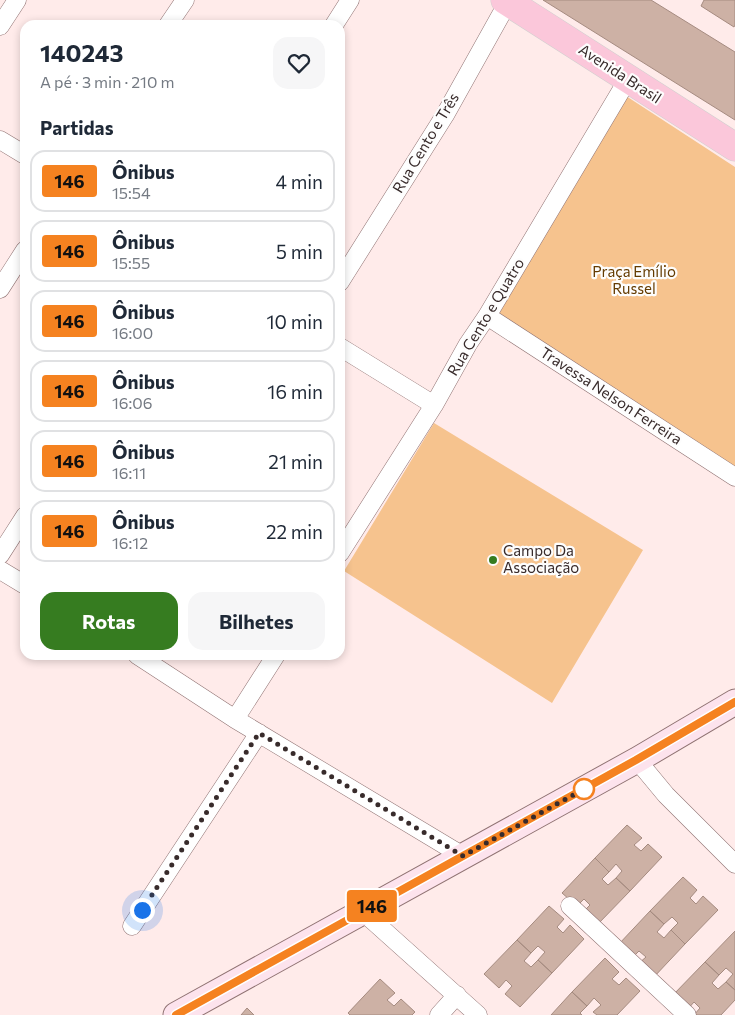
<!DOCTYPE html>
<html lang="pt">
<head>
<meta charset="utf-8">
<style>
	body { margin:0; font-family:Commissioner,sans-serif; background:#f6f6f7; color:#1f2937; height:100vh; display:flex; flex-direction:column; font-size:19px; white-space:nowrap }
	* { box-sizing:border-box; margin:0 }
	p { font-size:16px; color:#747a83 }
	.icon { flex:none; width:28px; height:28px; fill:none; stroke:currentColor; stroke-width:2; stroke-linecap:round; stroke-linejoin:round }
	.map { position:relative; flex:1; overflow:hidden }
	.side { position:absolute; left:20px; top:20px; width:325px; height:640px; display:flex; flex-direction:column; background:#fff; border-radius:15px; box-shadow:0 2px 8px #0003 }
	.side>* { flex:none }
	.badge { padding:0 10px; border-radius:4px; font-size:18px; line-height:32px }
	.you { position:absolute; width:25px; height:25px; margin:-12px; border:4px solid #fff; border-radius:50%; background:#1a73e8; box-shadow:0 0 0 8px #1a73e833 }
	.map>.badge { position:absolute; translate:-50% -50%; box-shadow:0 0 0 2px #fff }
	h2 { padding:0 20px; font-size:19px; line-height:45px }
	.round { display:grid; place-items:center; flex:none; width:52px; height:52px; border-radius:15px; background:#f6f6f7 }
	.headline { display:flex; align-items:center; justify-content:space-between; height:85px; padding:0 20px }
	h1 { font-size:24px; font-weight:700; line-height:38px }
	.action { display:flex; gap:10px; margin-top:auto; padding:10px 20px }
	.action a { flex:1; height:58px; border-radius:15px; background:#367c20; color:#fff; font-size:20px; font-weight:700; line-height:58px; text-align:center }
	.action a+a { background:#f6f6f7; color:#1f2937 }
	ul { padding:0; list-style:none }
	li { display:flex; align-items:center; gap:15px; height:62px; margin:0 10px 8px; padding:0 10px; border:2px solid #e0e1e3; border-radius:15px }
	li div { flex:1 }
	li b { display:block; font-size:19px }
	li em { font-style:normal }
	li .badge { min-width:55px; font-weight:700; text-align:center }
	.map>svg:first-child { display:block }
</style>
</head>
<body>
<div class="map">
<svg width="735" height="1015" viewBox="0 0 735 1015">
	<rect width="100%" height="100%" fill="#ffebea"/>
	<path fill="#f6c38e" d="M626 96 735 167V470L497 313Z
		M434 423 643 550 552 703 344 571Z"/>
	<path fill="#cdb1a5" stroke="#a58b80" d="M543 0H651L735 52V120Z
		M704 0H735V25L734 27 701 6Z
		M627 825 642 838 634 845 641 851 648 844 662 857 630 891 616 878 622 871 616 864 609 872 595 858Z
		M595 858 609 872 602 879 608 885 616 878 630 891 597 925 583 912 590 905 584 899 577 906 562 893Z
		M683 877 697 890 690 898 696 904 703 896 718 910 685 944 671 930 678 923 672 917 664 924 650 911Z
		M549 906 564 919 557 927 563 933 570 925 584 939 552 973 538 960 545 952 538 946 531 953 517 940Z
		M650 911 664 924 657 932 664 938 671 930 685 944 653 978 638 964 646 957 639 951 632 958 618 945Z
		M735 931V990L726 982 733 974 726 968 719 975 705 962Z
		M517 940 531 953 524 961 531 967 538 960 552 973 520 1007 505 994 512 986 506 980 499 988 484 974Z
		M605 958 619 972 612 979 619 985 626 978 640 991 617 1015H597L593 1012 601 1005 594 998 587 1006 572 992Z
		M705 962 719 975 712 983 718 989 726 982 735 990V1000L721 1015H694L700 1008 694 1002 687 1010 672 996Z
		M380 979 395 993 387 1000 394 1006 401 999 415 1012 412 1015H350L348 1013Z
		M572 992 587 1006 580 1013 582 1015H551Z
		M247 1008 254 1015H241Z"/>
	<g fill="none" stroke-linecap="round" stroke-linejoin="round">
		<defs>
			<path id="minor" d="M168 25 185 0
				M334 25 350 0
				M0 26 17 0
				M0 140 25 155
				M340 282 445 115 508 2
				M0 289 25 250
				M487 316 735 477
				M340 347 434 405
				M340 553 434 405 468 344 487 316 628 79
				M0 555 25 516
				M0 570 25 585
				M137 655 235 719 463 856
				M235 719 276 655
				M637 760 666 795 735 864
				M570 906 687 1015
				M362 911 478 1015
				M132 926 259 733
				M439 1015 457 995"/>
			<path id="secondary" d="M176 1015 637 760 735 702"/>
			<path id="primary" d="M505 0 735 147"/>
		</defs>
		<use href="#minor" stroke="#907373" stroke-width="19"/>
		<use href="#secondary" stroke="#907373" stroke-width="27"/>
		<use href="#primary" stroke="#d3d0d0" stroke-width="29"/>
		<use href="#minor" stroke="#fff" stroke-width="18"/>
		<use href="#secondary" stroke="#fde3ed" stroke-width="25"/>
		<use href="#primary" stroke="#fbc7da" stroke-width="28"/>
	</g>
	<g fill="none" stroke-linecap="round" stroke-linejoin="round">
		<defs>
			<path id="line" d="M176 1015 636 760 735 702"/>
		</defs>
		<use href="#line" stroke="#fff" stroke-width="11"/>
		<use href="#line" stroke="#f58220" stroke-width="8"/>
		<path stroke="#382b2b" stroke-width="5" stroke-dasharray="0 9" d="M142 910 259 733 463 856 584 789"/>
	</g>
	<circle fill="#367c20" stroke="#fdfdfd" stroke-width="2" cx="493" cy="560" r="5"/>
	<circle fill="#fff" stroke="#f58220" stroke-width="2.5" cx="584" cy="789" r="10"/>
	<g text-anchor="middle" stroke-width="4.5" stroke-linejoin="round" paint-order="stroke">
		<g font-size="15" fill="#382b2b" stroke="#fdfdfd">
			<text transform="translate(620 74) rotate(33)" y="5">Avenida Brasil</text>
			<text transform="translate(426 143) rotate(-59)" y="5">Rua Cento e Três</text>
			<text transform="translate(486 317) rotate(-59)" y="5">Rua Cento e Quatro</text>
			<text transform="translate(611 396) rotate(33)" y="5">Travessa Nelson Ferreira</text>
		</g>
		<g font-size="15" fill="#643b01" stroke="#fdfdfd">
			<text x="634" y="277">Praça Emílio<tspan x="634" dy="17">Russel</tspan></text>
		</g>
		<g font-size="15" fill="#382b2b" stroke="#fdfdfd" text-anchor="start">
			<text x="503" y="556">Campo Da<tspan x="503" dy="17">Associação</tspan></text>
		</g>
	</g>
</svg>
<div class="you" style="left:142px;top:910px"></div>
<b class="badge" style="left:372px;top:906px;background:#f58220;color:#111">146</b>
<section class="side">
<div class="headline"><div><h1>140243</h1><p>A pé · 3 min · 210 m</p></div><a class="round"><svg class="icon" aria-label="heart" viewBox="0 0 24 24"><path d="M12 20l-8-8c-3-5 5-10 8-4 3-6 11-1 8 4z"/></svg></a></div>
<h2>Partidas</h2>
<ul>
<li><span class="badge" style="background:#f58220;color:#111">146</span><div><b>Ônibus</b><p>15:54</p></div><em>4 min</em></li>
<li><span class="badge" style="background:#f58220;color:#111">146</span><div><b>Ônibus</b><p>15:55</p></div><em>5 min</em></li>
<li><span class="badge" style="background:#f58220;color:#111">146</span><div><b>Ônibus</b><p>16:00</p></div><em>10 min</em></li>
<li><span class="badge" style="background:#f58220;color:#111">146</span><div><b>Ônibus</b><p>16:06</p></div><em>16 min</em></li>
<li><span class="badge" style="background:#f58220;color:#111">146</span><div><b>Ônibus</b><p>16:11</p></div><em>21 min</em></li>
<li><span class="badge" style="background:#f58220;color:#111">146</span><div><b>Ônibus</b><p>16:12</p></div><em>22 min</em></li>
</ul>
<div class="action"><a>Rotas</a><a>Bilhetes</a></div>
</section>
</div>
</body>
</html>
